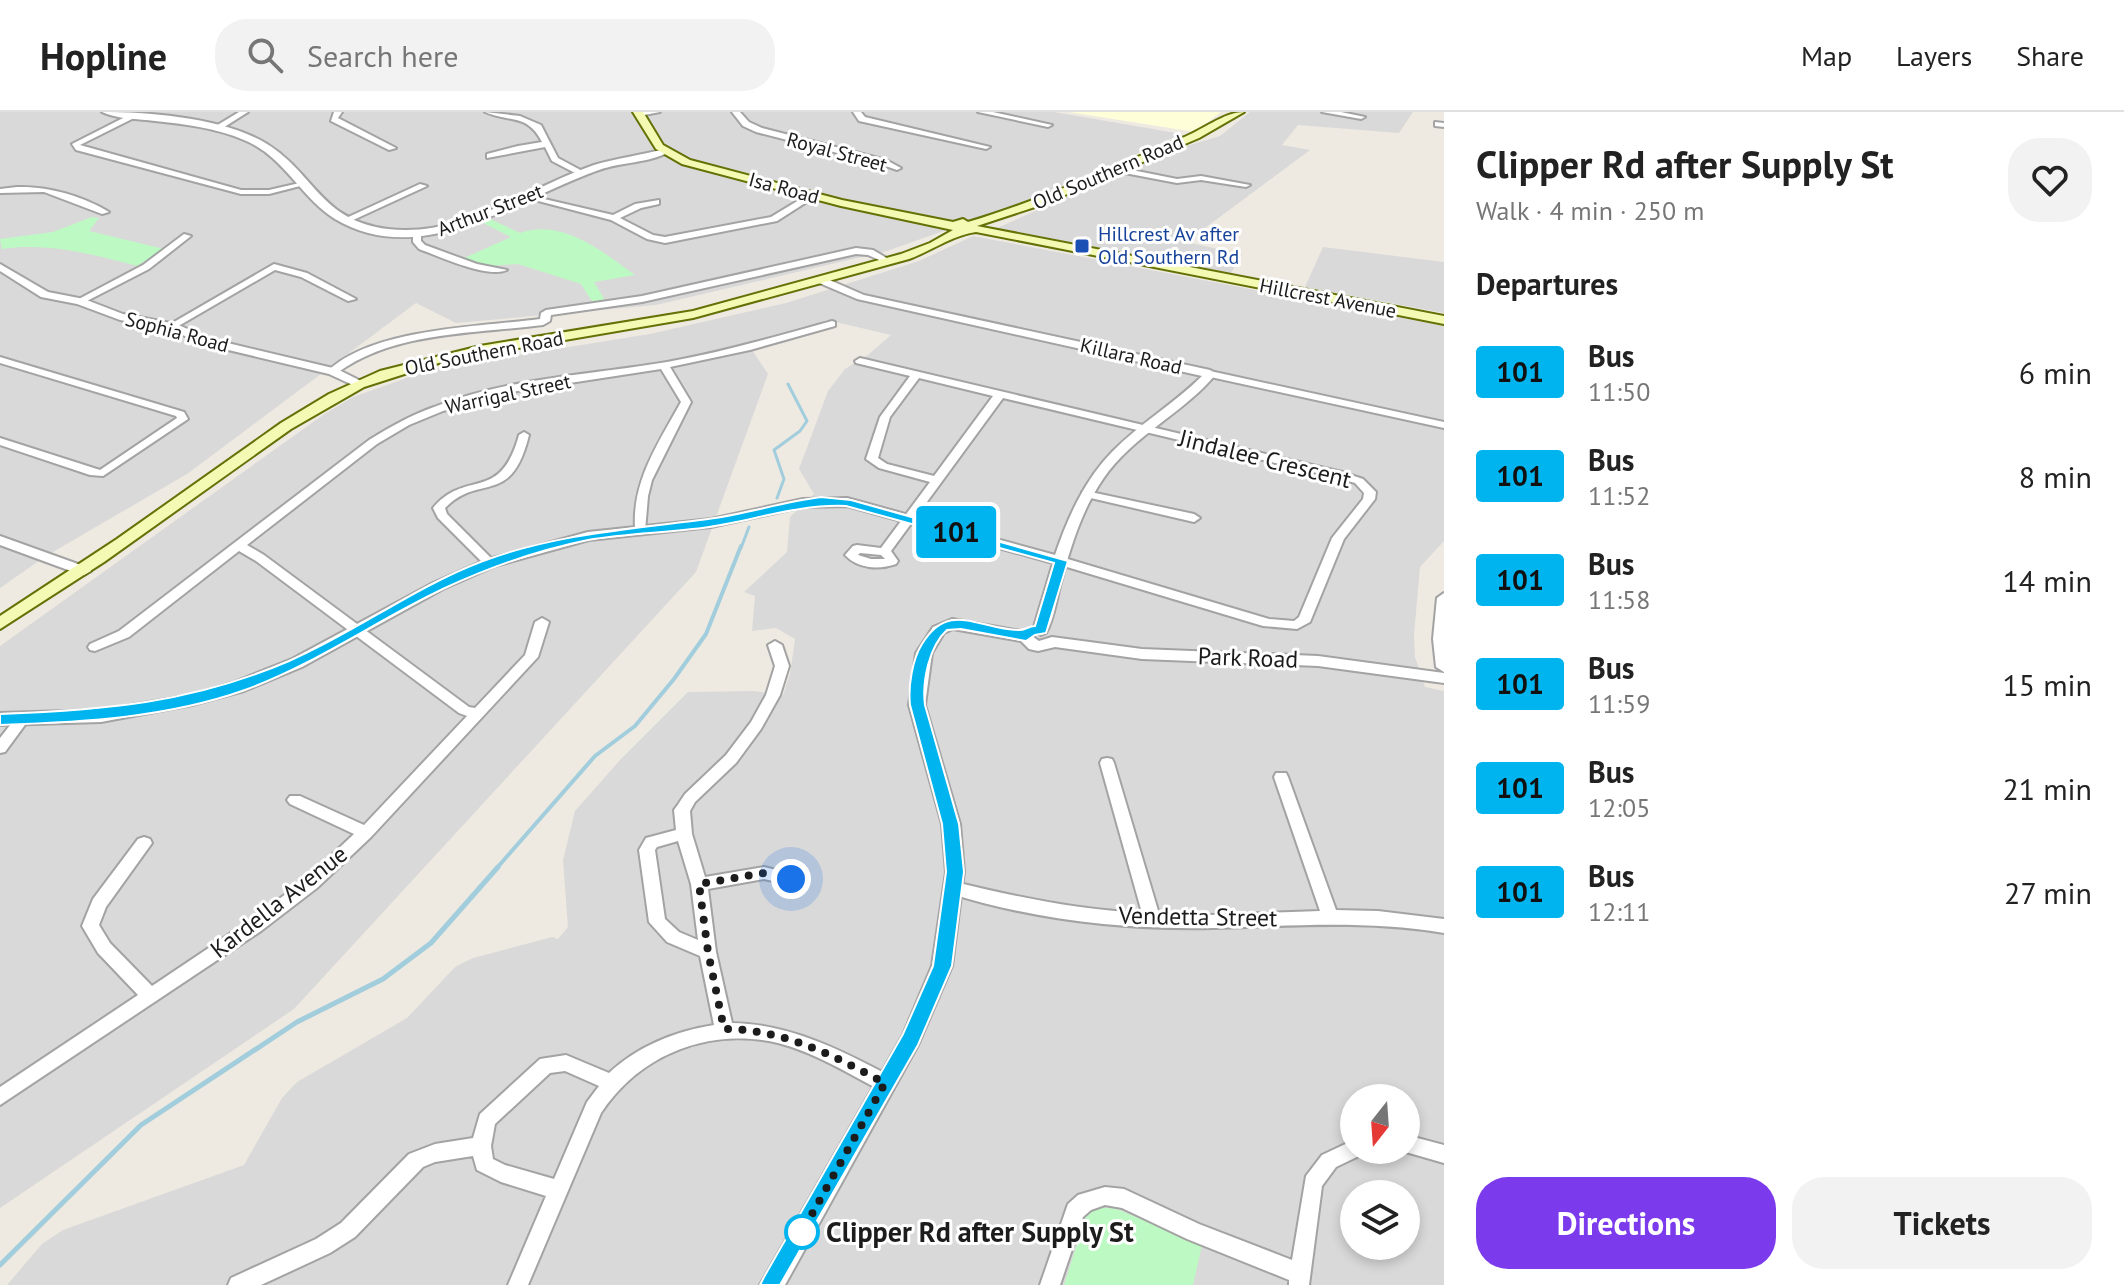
<!DOCTYPE html>
<html lang="en">
<head>
<meta charset="utf-8">
<style>
	body { margin:0; font-family:"PT Sans",sans-serif; background:#f2f2f2; color:#222; height:100vh; display:flex; flex-direction:column; font-size:30px; white-space:nowrap }
	* { box-sizing:border-box; margin:0 }
	p { font-size:26px; color:#767676 }
	.icon { flex:none; width:44px; height:44px; fill:none; stroke:currentColor; stroke-width:2; stroke-linecap:round; stroke-linejoin:round }
	.map { position:relative; flex:1; overflow:hidden }
	.drawer { display:flex; flex-direction:column; background:#fff; width:680px }
	.drawer>* { flex:none }
	.badge { padding:0 16px; border-radius:6px; font-size:28px; line-height:52px }
	.needle { width:52px; rotate:197deg }
	.buttons { position:absolute; left:1340px; top:972px; display:grid; gap:16px }
	.buttons a { display:grid; place-items:center; width:80px; height:80px; border-radius:50%; background:#fff; box-shadow:0 4px 12px #0003; font-size:40px }
	.you { position:absolute; width:40px; height:40px; margin:-20px; border:6px solid #fff; border-radius:50%; background:#1a73e8; box-shadow:0 0 0 12px #1a73e833 }
	.map>.badge { position:absolute; translate:-50% -50%; box-shadow:0 0 0 4px #fff }
	h2 { padding:0 32px; font-size:30px; line-height:72px }
	.round { display:grid; place-items:center; flex:none; width:84px; height:84px; border-radius:32px; background:#f2f2f2 }
	.headline { display:flex; align-items:center; justify-content:space-between; height:136px; padding:0 32px }
	h1 { font-size:38px; font-weight:700; line-height:60px }
	.button { display:flex; gap:16px; margin-top:auto; padding:16px 32px }
	.button a { flex:1; height:92px; border-radius:32px; background:#7c3aed; color:#fff; font-size:32px; font-weight:700; line-height:92px; text-align:center }
	.button a+a { background:#f2f2f2; color:#222 }
	ul { padding:0; list-style:none }
	li { display:flex; align-items:center; gap:24px; height:104px; padding:0 32px }
	li div { flex:1 }
	li b { display:block; font-size:30px }
	li em { font-style:normal }
	li .badge { min-width:88px; font-weight:700; text-align:center }
	header { display:flex; align-items:center; gap:48px; box-sizing:border-box; height:112px; padding:0 40px; background:#fff; border-bottom:2px solid #e0e0e0 }
	header strong { font-size:38px }
	nav { display:flex; gap:44px; margin-inline-start:auto; font-size:28px }
	.search { width:560px; height:72px; background:#f2f2f2; display:flex; align-items:center; gap:20px; box-sizing:border-box; padding:0 28px; border-radius:32px; color:#767676; font-size:30px }
	main { display:flex; flex:1; min-height:0 }
	.map>svg:first-child { display:block }
</style>
</head>
<body>
<header>
<strong>Hopline</strong>
<div class="search"><svg class="icon" aria-label="search" viewBox="0 0 24 24"><circle cx="10" cy="10" r="6"/><path d="M15 15l6 6"/></svg>Search here</div>
<nav><a>Map</a><a>Layers</a><a>Share</a></nav>
</header>
<main>
<div class="map">
<svg width="1444" height="1173" viewBox="0 0 1444 1173">
	<rect width="100%" height="100%" fill="#eeeae2"/>
	<path fill="#dad9d9" fill-rule="evenodd" d="M0 0H1054L1182 22 1028 89 887 139 656 193 456 211 416 191 187 362 46 444 0 476Z
		M1250 0H1413L1399 21 1298 13 1282 33 1310 38 1186 130 1242 142 1231 161 997 116 1173 38 1220 24Z
		M973 124 1444 214V429L1420 455 1414 523 1415 545 1425 575 1444 579V1173H7L42 1132 63 1118 244 1053 282 986 297 970 407 906 455 855 473 846 552 825 558 827 568 815 563 748 575 699 620 648 688 580 754 579 783 583 790 562 795 527 776 516 752 519 755 484 744 480 787 440 790 405 814 382 799 357 828 279 845 257 868 243 891 223 827 208 747 230 768 262 696 460 294 897 0 1096V534L323 303 353 285 432 257 650 222 786 191 919 149ZM1354 986H1406V1038H1354ZM1354 1082H1406V1134H1354Z
		M1323 135 1444 150V201L1305 175Z"/>
	<path fill="#feffd9" d="M1069 0H1221L1195 20Z"/>
	<path fill="#bdf9c3" d="M92 105 99 106 89 119 164 137 137 154C93 142 47 130 2 137L0 127 53 120Z
		M490 107 520 121C562 106 603 140 635 163L594 170 606 190 593 191 581 172 518 152 488 154 462 147 511 125 481 110Z
		M1099 1095 1117 1097 1202 1133 1193 1173H1064L1086 1104Z"/>
	<g fill="none" stroke-linecap="round" stroke-linejoin="round">
		<path stroke="#a2cddc" stroke-width="3" d="M777 386 784 367 774 338 800 319 807 309 788 272
			M741 436 749 415"/>
		<path stroke="#a2cddc" stroke-width="4" d="M496 757 595 644 635 614 674 567 706 522 741 434"/>
		<path stroke="#a2cddc" stroke-width="5" d="M0 1153 141 1013 297 910 383 867 431 831 498 755"/>
		<defs>
			<path id="minor" d="M239 0H248L218 19 211 17Z
				M334 0H342L338 6 396 36 389 38 331 9Z
				M485 0 520 4 541 13 558 46 586 61 579 63 552 49 545 35 487 46V42L518 34 542 30C527 1 510 11 485 0Z
				M732 0H740L749 10 762 16 886 48 901 56 897 58 880 52 756 20 743 14Z
				M853 0H861L865 5 990 35 986 37 859 9Z
				M978 0H993L1052 13 1048 15Z
				M1322 0H1341L1365 5 1361 7Z
				M131 2 138 4 80 33 241 78H269L304 70 308 72 269 82H241L76 38 72 32Z
				M1435 10 1444 11V15L1435 14Z
				M1117 55 1177 67 1201 64 1250 73 1246 75 1201 68 1177 71 1114 59 1113 57Z
				M420 72 427 74 351 109 344 107Z
				M17 75C48 74 83 84 109 100L102 102 44 80 0 81V77Z
				M809 82 816 84 777 109 665 131 647 127 611 108 523 85 527 83 613 103 635 92 659 88V92L641 96 620 106 653 123 665 125 771 105Z
				M417 119 421 122V129L425 133 477 152 507 158C487 167 439 144 419 137L413 130V122Z
				M184 122 191 124 149 157 83 191 75 189 143 153Z
				M856 136 873 138 890 148 886 151 868 143 856 142 642 190 551 203 550 209 543 213C474 222 395 219 337 261L328 259C373 216 480 215 540 207L541 201 546 198 642 184Z
				M274 152 307 161 356 187 348 189 301 165 275 158 175 216 167 214Z
				M832 209 835 210V214L750 238 670 255 691 290 652 368 648 384 645 419 641 420 635 416C632 369 659 330 681 290L661 257 511 280 443 299 409 313 377 332 247 433 264 443 469 595 475 596 525 543 535 510 542 506 549 510 538 545 371 725 317 776 261 819 0 993V975L138 883 98 841 82 814 93 787 138 727 144 725 150 727 152 731 106 795 99 813 110 831 152 874 249 809 305 768 354 722 290 692 287 688 290 684H300L364 713 467 604 459 601 256 449 239 439 129 525 95 539 90 538 88 535 90 532 119 519 369 328C390 315 411 303 434 295 508 266 589 263 667 250 723 240 777 224 832 209Z
				M0 245 184 300 188 307 103 364 90 363 0 333V326L100 358 177 306 176 304 0 251Z
				M860 246 1342 360 1363 367 1376 380 1375 387 1344 427 1310 510 1297 517 1263 514 1057 452 1055 449 1061 445 1269 507 1294 509 1299 505 1332 426 1363 387 1364 381 1355 371 1334 365 1003 286 891 439 898 449 896 452C879 458 858 457 845 443L853 434 857 433 881 436 930 370 879 356 866 347 880 305 910 264 856 251 855 249ZM919 266 993 284 934 364 887 352 878 346 890 305ZM860 441 881 443 885 447H871L858 443Z
				M1210 259 1444 310V316L1206 264V260Z
				M524 320 529 323C511 396 480 360 445 396L447 402 496 451 494 454H486L438 406 433 396C466 356 500 392 519 323Z
				M1086 379 1194 402 1200 406 1194 410 1082 384V380Z
				M775 529 782 533 789 554 780 583 761 617 736 651 695 690 690 699 692 722 705 765 764 755 797 763 799 767 797 771 791 773 764 767 708 777 716 840 732 911C790 912 841 938 892 965L894 971 892 977 885 979 878 977C846 960 813 940 778 931 709 915 640 942 601 1001L528 1173H508L546 1084 501 1070 477 1058 473 1044 435 1050 423 1055 355 1125 330 1141 261 1173H228L231 1166 316 1127 341 1111 409 1042 435 1032 473 1026 480 1002 540 947 566 943 609 961C638 934 676 919 714 913L700 844 667 830 649 810 639 738 646 726 676 718 674 698 677 694 685 682 726 643 751 610 766 583 775 554 768 533ZM678 729 691 772 698 828 679 820 665 807 655 738 657 735ZM565 959 599 974 587 990 554 1067 505 1053 493 1047 491 1034 495 1012 550 961Z
				M23 601 30 606 5 640 0 641V626L18 603Z
				M1107 646 1112 647 1114 651 1159 802 1210 803 1320 799 1274 665 1276 661H1286L1288 665 1336 798 1378 799 1444 807V821C1367 808 1291 814 1213 816 1125 818 1034 808 949 781L947 776 949 771 955 770C1017 785 1078 798 1142 801L1100 651 1102 647Z
				M1406 1023 1444 1033V1051L1399 1038H1406Z
				M1354 1028V1038H1363L1361 1043 1336 1055 1322 1074 1309 1173H1289V1168L1187 1127 1122 1096 1105 1093 1091 1098 1083 1105 1060 1173H1040L1068 1092 1078 1083 1105 1075 1124 1077 1199 1112 1292 1148 1306 1064 1322 1043Z"/>
			<path id="tertiary" d="M102 0C151 0 225 6 267 32 315 62 321 109 388 117 462 126 527 76 594 53 617 46 642 43 665 37L669 40C649 51 621 50 599 58 518 86 422 159 335 107 300 85 284 44 244 28 216 16 185 12 155 9 139 7 116 7 102 0Z
				M637 0H660L639 4 635 2Z
				M0 152 48 180 84 187 123 202 176 212 211 227 337 257 367 272 361 276 357 275 329 262 203 232 169 217 120 208 77 192 41 185 0 159Z
				M817 166H825L864 183 1210 258 1216 262C1183 302 1133 323 1103 367 1081 399 1070 437 1060 474 1056 490 1054 507 1046 521L1041 523 1033 518 1053 451 847 394 803 395 711 415 589 428 495 454 443 477 302 555 244 579 192 593 101 610 0 613V601L101 598 192 583 232 571 292 547 433 471 485 448 588 420 711 407 803 387 847 386 1055 443C1068 405 1084 369 1112 340 1139 312 1174 292 1202 264L857 187 817 170Z
				M0 424 89 456 91 459 84 463 79 462 0 433Z
				M1444 481V560L1436 555 1433 527 1437 486Z
				M952 507 1026 520 1039 529 1052 525 1142 537 1318 544 1444 561V571L1318 554 1142 547 1055 535 1038 539 1029 537 1021 529 953 517 944 521 932 541 925 593 960 712 964 760 952 854 918 933 785 1173H760L903 923 932 854 946 760 942 712 909 593 916 541 933 515Z"/>
			<path id="secondary" d="M633 0H643L663 33 690 48 842 88 953 110 963 107 968 110C1042 88 1111 56 1182 26 1201 19 1224 0 1244 0L1199 26 1044 92 977 114 1444 204V212L976 120C953 123 931 139 909 147L693 206 448 248 364 275 291 317 104 450 0 517V504L117 427 281 311 329 282 380 259 480 234 693 199 901 142 930 131 953 118 841 94 682 52 656 37Z"/>
		</defs>
		<use href="#minor" stroke="#a3a3a3" stroke-width="4"/>
		<use href="#tertiary" stroke="#a3a3a3" stroke-width="4"/>
		<use href="#secondary" stroke="#637105" stroke-width="4"/>
		<use href="#minor" fill="#fff" fill-rule="evenodd"/>
		<use href="#tertiary" fill="#fff" fill-rule="evenodd"/>
		<use href="#secondary" fill="#f4f9b4" fill-rule="evenodd"/>
	</g>
	<path fill="#00b5ef" stroke="#fff" stroke-width="2" d="M821 385 851 388 1068 449 1046 521 1035 523 1026 529 961 517 947 518C929 534 922 570 925 593L959 712 964 760 952 854 918 933 780 1173H760L764 1165 903 922 933 854 946 760 942 712 910 593C908 575 912 548 922 532 949 488 978 517 1018 518 1024 519 1028 514 1035 514L1054 451 846 394C798 392 756 408 709 415 669 421 628 421 588 428 539 438 490 455 445 476 377 508 316 552 245 578 166 606 83 610 0 613V602C105 598 191 591 289 549 356 520 414 475 483 449 555 422 632 417 708 407 746 402 782 390 821 385Z"/>
	<g fill="none" stroke-linecap="round" stroke-linejoin="round">
		<path stroke="#1c1c1c" stroke-width="8" stroke-dasharray="0 14.4" d="M791 767 764 761 699 772 708 840 724 917C784 917 834 944 885 971L802 1120"/>
	</g>
	<rect fill="#1a4fb4" stroke="#fff" stroke-width="3" x="1074" y="126" width="16" height="16" rx="4"/>
	<circle fill="#fff" stroke="#00b5ef" stroke-width="4" cx="802" cy="1120" r="16"/>
	<g text-anchor="middle" stroke-width="6" stroke-linejoin="round" paint-order="stroke">
		<g font-size="20" fill="#1c1c1c" stroke="#fff">
			<text transform="translate(837 40) rotate(15)" y="7">Royal Street</text>
			<text transform="translate(1108 60) rotate(-23)" y="7">Old Southern Road</text>
			<text transform="translate(784 76) rotate(15)" y="7">Isa Road</text>
			<text transform="translate(490 98) rotate(-21)" y="7">Arthur Street</text>
			<text transform="translate(1328 186) rotate(11)" y="7">Hillcrest Avenue</text>
			<text transform="translate(177 220) rotate(15)" y="7">Sophia Road</text>
			<text transform="translate(484 241) rotate(-11)" y="7">Old Southern Road</text>
			<text transform="translate(1131 244) rotate(13)" y="7">Killara Road</text>
			<text transform="translate(508 282) rotate(-12)" y="7">Warrigal Street</text>
		</g>
		<g font-size="20" fill="#164399" stroke="#fff" text-anchor="start">
			<text x="1098" y="129">Hillcrest Av after<tspan x="1098" dy="23">Old Southern Rd</tspan></text>
		</g>
		<g font-size="24" fill="#1c1c1c" stroke="#fff">
			<text transform="translate(1265 347) rotate(14)" y="8">Jindalee Crescent</text>
			<text transform="translate(1248 546) rotate(2)" y="8">Park Road</text>
			<text transform="translate(279 790) rotate(-38)" y="8">Kardella Avenue</text>
			<text transform="translate(1198 805) rotate(1)" y="8">Vendetta Street</text>
		</g>
		<g font-size="28" font-weight="bold" fill="#1c1c1c" stroke="#fff" text-anchor="start">
			<text x="826" y="1130">Clipper Rd after Supply St</text>
		</g>
	</g>
</svg>
<div class="buttons">
<a><svg class="needle" viewBox="-14 -14 28 28"><path d="M0-13l5 13h-10z" fill="#e53935"/><path d="M0 13l5-13h-10z" fill="#767676"/></svg></a>
<a><svg class="icon" aria-label="layers" viewBox="0 0 24 24"><path d="M12 4l9 5-9 5-9-5zM3 14l9 5 9-5"/></svg></a>
</div>
<div class="you" style="left:791px;top:767px"></div>
<b class="badge" style="left:956px;top:420px;background:#00b5ef;color:#111">101</b>
</div>
<section class="drawer">
<div class="headline"><div><h1>Clipper Rd after Supply St</h1><p>Walk · 4 min · 250 m</p></div><a class="round"><svg class="icon" aria-label="heart" viewBox="0 0 24 24"><path d="M12 20l-8-8c-3-5 5-10 8-4 3-6 11-1 8 4z"/></svg></a></div>
<h2>Departures</h2>
<ul>
<li><span class="badge" style="background:#00b5ef;color:#111">101</span><div><b>Bus</b><p>11:50</p></div><em>6 min</em></li>
<li><span class="badge" style="background:#00b5ef;color:#111">101</span><div><b>Bus</b><p>11:52</p></div><em>8 min</em></li>
<li><span class="badge" style="background:#00b5ef;color:#111">101</span><div><b>Bus</b><p>11:58</p></div><em>14 min</em></li>
<li><span class="badge" style="background:#00b5ef;color:#111">101</span><div><b>Bus</b><p>11:59</p></div><em>15 min</em></li>
<li><span class="badge" style="background:#00b5ef;color:#111">101</span><div><b>Bus</b><p>12:05</p></div><em>21 min</em></li>
<li><span class="badge" style="background:#00b5ef;color:#111">101</span><div><b>Bus</b><p>12:11</p></div><em>27 min</em></li>
</ul>
<div class="button"><a>Directions</a><a>Tickets</a></div>
</section>
</main>
</body>
</html>
